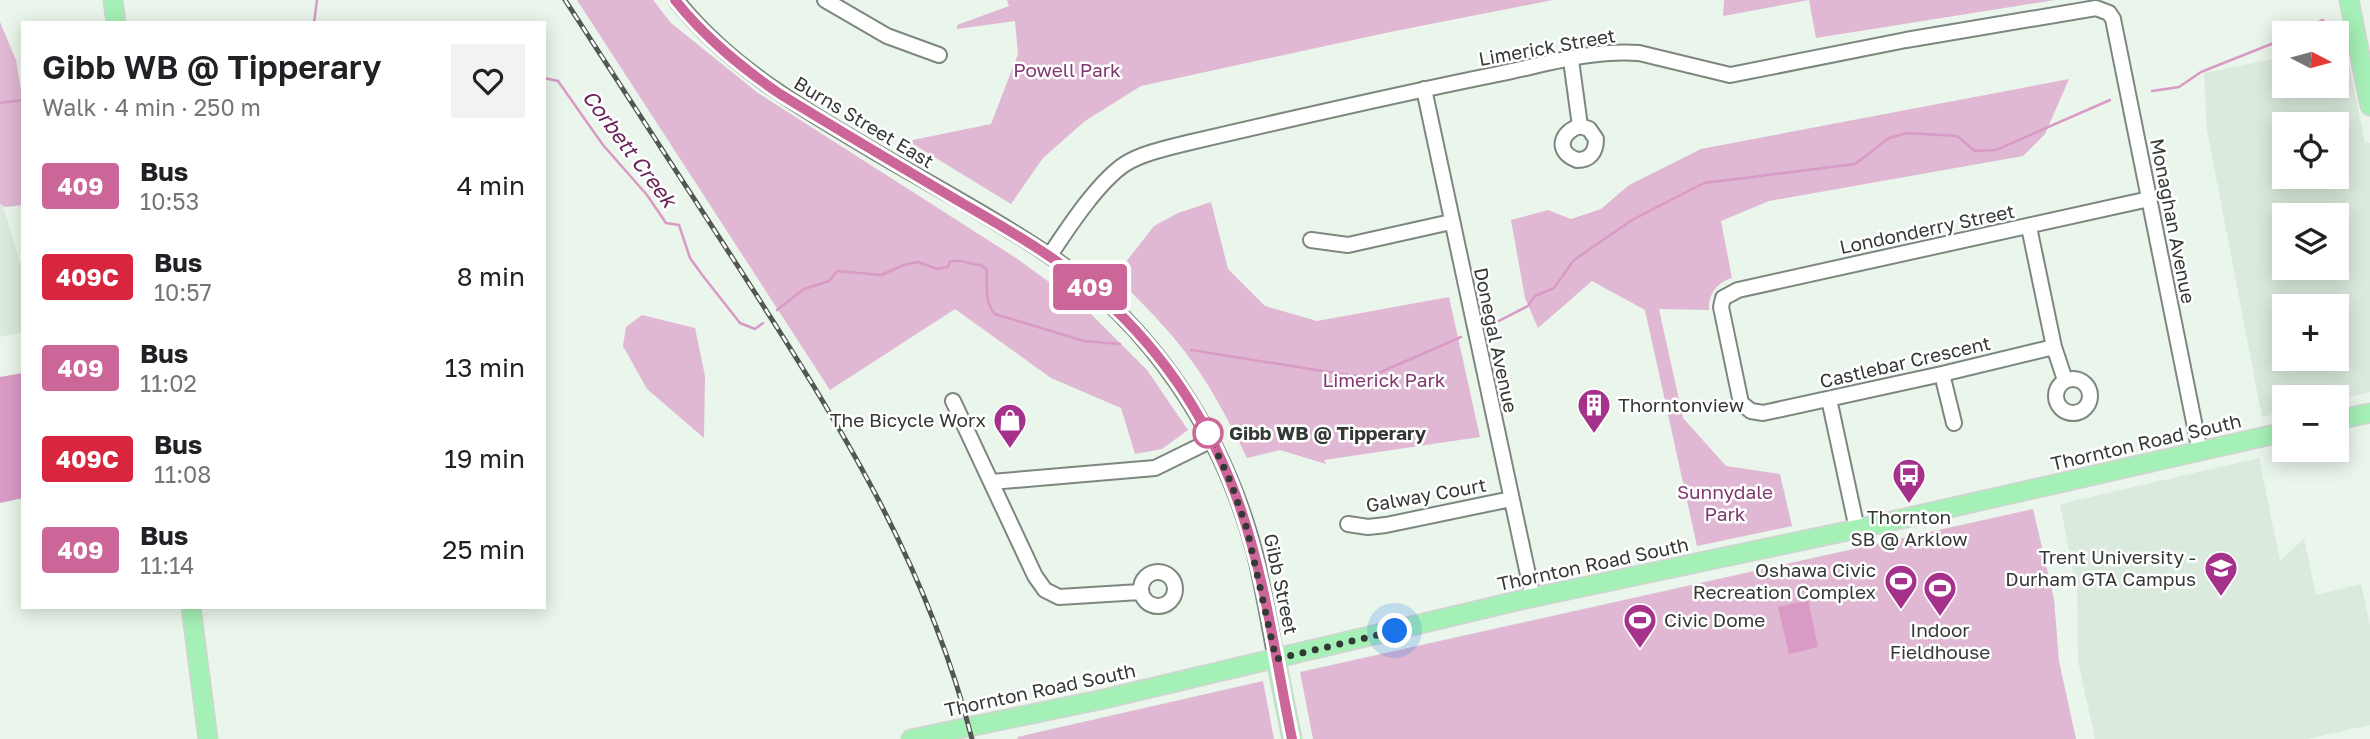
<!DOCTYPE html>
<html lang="en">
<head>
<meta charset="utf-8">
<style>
	body { margin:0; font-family:"Golos Text",sans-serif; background:#f2f2f2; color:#202124; height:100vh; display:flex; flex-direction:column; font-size:26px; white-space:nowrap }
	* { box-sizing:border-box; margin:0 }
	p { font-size:23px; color:#757577 }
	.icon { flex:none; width:38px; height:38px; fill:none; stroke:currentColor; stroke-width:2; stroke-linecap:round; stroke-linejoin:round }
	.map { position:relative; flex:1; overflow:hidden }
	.side { position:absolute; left:21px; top:21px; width:525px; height:588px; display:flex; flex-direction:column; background:#fff; border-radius:0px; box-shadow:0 4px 18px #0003 }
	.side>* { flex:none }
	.badge { padding:0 14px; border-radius:5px; font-size:24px; line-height:46px }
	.needle { width:46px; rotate:96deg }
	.fabs { position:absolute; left:2272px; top:21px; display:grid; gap:14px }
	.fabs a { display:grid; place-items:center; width:77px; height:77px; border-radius:0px; background:#fff; box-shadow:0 4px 18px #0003; font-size:35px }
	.you { position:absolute; width:35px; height:35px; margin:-18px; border:5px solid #fff; border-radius:50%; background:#1a73e8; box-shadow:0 0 0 10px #1a73e833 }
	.map>.badge { position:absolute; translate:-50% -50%; box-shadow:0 0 0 4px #fff }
	.round { display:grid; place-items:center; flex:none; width:74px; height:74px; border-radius:0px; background:#f2f2f2 }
	.summary { display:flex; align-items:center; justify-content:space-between; height:119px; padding:0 21px }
	h1 { font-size:33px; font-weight:600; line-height:52px }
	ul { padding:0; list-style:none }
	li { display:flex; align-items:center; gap:21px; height:91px; padding:0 21px }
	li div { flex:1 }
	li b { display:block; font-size:26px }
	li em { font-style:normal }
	li .badge { min-width:77px; font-weight:700; text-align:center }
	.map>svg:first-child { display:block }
</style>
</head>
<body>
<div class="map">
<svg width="2370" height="739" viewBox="0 0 2370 739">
	<rect width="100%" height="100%" fill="#eaf5eb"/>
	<path fill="#daeadc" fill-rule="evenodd" d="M2345 45 2365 143H2370V392L2336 400V397H2284V412L2262 417 2207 130 2204 73 2284 57V86H2336V46ZM2284 124H2336V177H2284ZM2284 215H2336V268H2284ZM2284 306H2336V359H2284Z
		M0 196 23 273V332L0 337Z
		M2259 458 2280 561 2304 539 2316 595 2361 584 2370 626V725L2307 739H2095L2078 661 2077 592 2060 504Z"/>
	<path fill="#e0b8d3" d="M577 0H653L671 23 758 93 1016 258 1085 308 1147 370 1188 430 1162 449 1135 454 1121 408 1051 378 955 309 830 390Z
		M1007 0H1553L1390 32 1141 86 1085 121 1043 158 1011 204 908 141 991 124 1018 54 1015 21 957 29V25L1009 6Z
		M1724 0H2055L1816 38 1809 0 1723 16Z
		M0 22 16 60 23 102V205L5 207 0 204Z
		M2069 79 2045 134 2023 156 1769 201 1721 221 1732 278C1717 282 1708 295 1709 310L1659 309 1683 418 1726 466 1780 474 1792 526 1697 546 1645 310 1592 281 1538 328 1525 298 1511 220 1548 210 1571 219 1601 209 1629 185 1701 149Z
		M1211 202 1228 269 1265 306 1317 321 1449 297 1480 437 1324 460 1326 464 1280 450 1247 458C1231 425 1213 390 1191 360 1169 329 1142 303 1115 276L1154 226 1178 213Z
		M642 315 695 328 705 376 704 438 647 389 623 346 626 327Z
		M2033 509 2054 599 2059 661 2076 739H1313L1300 672Z
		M1263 681 1274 739H1018L1017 737Z"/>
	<path fill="#d99bc5" d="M23 373V498L0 503V377Z
		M1808 600 1818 647 1789 654 1778 607Z"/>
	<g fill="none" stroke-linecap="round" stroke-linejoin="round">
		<path stroke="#d99bc5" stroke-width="2.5" d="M314 23 317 0
			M2296 33 2323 20
			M544 78 558 81 603 145 647 195 666 223 679 225 690 258 703 276 740 323 755 329 763 323
			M2152 91 2179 87 2201 72 2284 39
			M0 103 23 100
			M777 310 804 289 829 281 837 271 881 275 904 265 918 262 937 269 948 267 950 262C962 258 969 265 981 265L987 270C987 285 984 302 995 314L1084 341 1120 344
			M1487 327 1528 306 1535 296 1554 288 1574 260 1632 220 1704 183 1855 164 1889 138 1907 133 1957 136 1975 151 1996 150 2110 100
			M1191 350 1354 376 1374 375 1461 337"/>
		<defs>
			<path id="minor" d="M676 0C729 67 800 107 872 150 931 185 993 217 1050 256 1152 325 1222 432 1254 550 1263 586 1269 623 1276 659
				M825 0 887 36 939 55
				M1571 60 1580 126 1589 129 1596 139C1596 152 1590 160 1577 160 1555 152 1560 132 1580 126
				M1424 89 1533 598
				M2029 227 2054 347 2065 380
				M1311 240 1348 245 1451 222
				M1050 255C1068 228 1098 182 1125 164 1143 153 1167 148 1187 143 1290 119 1394 95 1498 74 1543 65 1593 49 1639 53L1730 75 1906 40 2096 8 2109 13 2113 19 2200 452
				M2054 347 1942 374 1763 413 1751 411 1741 403 1721 307 1723 298 1738 290 2149 199
				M1942 374 1954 423
				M2056 396a17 17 0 1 1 34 0a17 17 0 1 1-34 0Z
				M1829 399 1857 529
				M953 401 1035 576 1045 590 1059 597 1140 592
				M991 482 1155 468 1212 440
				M1348 524 1368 527 1386 525 1511 499
				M1141 589a17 17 0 1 1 34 0a17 17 0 1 1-34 0Z"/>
			<path id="major" d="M113 0 116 23
				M2349 0 2370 106
				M2336 420 2370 413
				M191 607 208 739
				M1276 659 1292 739
				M911 739 1104 699 1521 600 1857 529 2284 432"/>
		</defs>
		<use href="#minor" stroke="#7d877e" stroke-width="18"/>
		<use href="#major" stroke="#d3d3d3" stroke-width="21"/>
		<use href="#minor" stroke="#fff" stroke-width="14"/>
		<use href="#major" stroke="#a5f0b6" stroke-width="18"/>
		<defs>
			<path id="rail" d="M565 0C624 90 682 181 741 271 838 422 927 562 972 739"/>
		</defs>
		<use href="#rail" stroke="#525752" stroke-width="5"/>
		<use href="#rail" stroke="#fff" stroke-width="2.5" stroke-dasharray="8" stroke-linecap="butt"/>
	</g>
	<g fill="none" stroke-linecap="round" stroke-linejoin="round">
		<defs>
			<path id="line" d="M675 0C705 38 741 67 780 94 840 131 901 167 962 203 1010 231 1060 259 1102 297 1165 354 1212 426 1240 507 1266 581 1276 662 1292 739"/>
		</defs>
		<use href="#line" stroke="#fff" stroke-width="16"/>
		<use href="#line" stroke="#c69" stroke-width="10"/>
		<path stroke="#353935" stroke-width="7" stroke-dasharray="0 12.6" d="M1208 433 1231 483 1247 529 1276 659 1395 631"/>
	</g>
	<defs>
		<symbol id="building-pin" viewBox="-11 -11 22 30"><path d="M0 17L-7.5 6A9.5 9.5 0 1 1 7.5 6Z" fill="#a5318b" stroke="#fff"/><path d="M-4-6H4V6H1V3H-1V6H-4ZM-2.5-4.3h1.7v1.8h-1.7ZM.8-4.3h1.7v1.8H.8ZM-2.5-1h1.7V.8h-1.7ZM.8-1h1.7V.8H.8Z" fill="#fff"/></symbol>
		<symbol id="shop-pin" viewBox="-11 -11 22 30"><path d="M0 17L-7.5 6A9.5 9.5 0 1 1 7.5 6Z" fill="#a5318b" stroke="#fff"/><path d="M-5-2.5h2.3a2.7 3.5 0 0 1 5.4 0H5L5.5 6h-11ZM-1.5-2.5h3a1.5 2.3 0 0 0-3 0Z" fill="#fff"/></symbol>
		<symbol id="bus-pin" viewBox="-11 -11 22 30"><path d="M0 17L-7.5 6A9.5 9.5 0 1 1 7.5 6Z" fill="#a5318b" stroke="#fff"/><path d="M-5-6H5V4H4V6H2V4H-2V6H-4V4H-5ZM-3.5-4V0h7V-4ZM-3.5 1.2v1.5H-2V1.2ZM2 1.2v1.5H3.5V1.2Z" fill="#fff"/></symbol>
		<symbol id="university-pin" viewBox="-11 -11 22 30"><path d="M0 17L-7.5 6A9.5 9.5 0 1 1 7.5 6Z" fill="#a5318b" stroke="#fff"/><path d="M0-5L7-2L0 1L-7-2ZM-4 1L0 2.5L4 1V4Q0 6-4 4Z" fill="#fff"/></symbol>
		<symbol id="stadium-pin" viewBox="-11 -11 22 30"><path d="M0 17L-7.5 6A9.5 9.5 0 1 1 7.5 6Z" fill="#a5318b" stroke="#fff"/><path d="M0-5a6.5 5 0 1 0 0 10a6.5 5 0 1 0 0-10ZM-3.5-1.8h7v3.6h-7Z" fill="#fff"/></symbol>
	</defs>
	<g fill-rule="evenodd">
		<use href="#building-pin" x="1575" y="386" width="38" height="52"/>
		<use href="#shop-pin" x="991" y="401" width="38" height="52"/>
		<use href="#bus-pin" x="1890" y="456" width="38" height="52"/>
		<use href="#university-pin" x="2202" y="549" width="38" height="52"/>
		<use href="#stadium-pin" x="1882" y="562" width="38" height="52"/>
		<use href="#stadium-pin" x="1921" y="569" width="38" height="52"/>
		<use href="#stadium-pin" x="1621" y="601" width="38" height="52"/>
	</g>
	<circle fill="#fff" stroke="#c69" stroke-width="3.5" cx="1208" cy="433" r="14"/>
	<g text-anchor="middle" stroke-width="5" stroke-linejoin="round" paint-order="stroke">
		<g font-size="19" fill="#353935" stroke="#fff">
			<text transform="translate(1547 47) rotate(-10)" y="7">Limerick Street</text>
			<text transform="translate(864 122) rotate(31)" y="7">Burns Street East</text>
			<text transform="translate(2173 221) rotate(79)" y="7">Monaghan Avenue</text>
			<text transform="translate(1927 229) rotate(-12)" y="7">Londonderry Street</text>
			<text transform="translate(1496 340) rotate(78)" y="7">Donegal Avenue</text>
			<text transform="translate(1905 362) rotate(-13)" y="7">Castlebar Crescent</text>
			<text transform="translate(2146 442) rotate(-13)" y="7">Thornton Road South</text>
			<text transform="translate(1426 495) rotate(-10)" y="7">Galway Court</text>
			<text transform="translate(1593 564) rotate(-12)" y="7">Thornton Road South</text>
			<text transform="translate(1281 584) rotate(78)" y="7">Gibb Street</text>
			<text transform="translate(1040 690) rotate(-12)" y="7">Thornton Road South</text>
		</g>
		<g font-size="19" fill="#82386f" stroke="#fff">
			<text x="1067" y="77">Powell Park</text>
			<text x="1384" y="387">Limerick Park</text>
			<text x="1725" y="499">Sunnydale<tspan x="1725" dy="22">Park</tspan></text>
		</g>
		<g font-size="19" fill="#353935" stroke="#fff" text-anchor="end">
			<text x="1618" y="412" text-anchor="start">Thorntonview</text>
			<text x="986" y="427">The Bicycle Worx</text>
			<text x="1909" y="524" text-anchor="middle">Thornton<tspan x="1909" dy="22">SB @ Arklow</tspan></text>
			<text x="2196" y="564">Trent University -<tspan x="2196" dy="22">Durham GTA Campus</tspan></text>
			<text x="1876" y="577">Oshawa Civic<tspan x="1876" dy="22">Recreation Complex</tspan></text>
			<text x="1664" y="627" text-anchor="start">Civic Dome</text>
			<text x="1940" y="637" text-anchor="middle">Indoor<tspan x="1940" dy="22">Fieldhouse</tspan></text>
		</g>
		<g font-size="19" font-weight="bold" fill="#353935" stroke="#fff" text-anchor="start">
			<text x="1229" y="440">Gibb WB @ Tipperary</text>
		</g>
		<g font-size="21" font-style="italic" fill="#6b245a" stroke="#fff">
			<text transform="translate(629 149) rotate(53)" y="7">Corbett Creek</text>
		</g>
	</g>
</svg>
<div class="fabs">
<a><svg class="needle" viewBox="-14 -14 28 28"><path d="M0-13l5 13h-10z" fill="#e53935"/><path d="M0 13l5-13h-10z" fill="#757577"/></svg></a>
<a><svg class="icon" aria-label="locate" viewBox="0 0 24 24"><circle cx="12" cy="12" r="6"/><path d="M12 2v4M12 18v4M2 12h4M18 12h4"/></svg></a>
<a><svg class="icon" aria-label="layers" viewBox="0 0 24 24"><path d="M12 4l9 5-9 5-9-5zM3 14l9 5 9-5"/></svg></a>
<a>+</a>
<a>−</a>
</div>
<div class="you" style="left:1395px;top:631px"></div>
<b class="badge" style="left:1090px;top:287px;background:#c69;color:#fff">409</b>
<section class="side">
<div class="summary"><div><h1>Gibb WB @ Tipperary</h1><p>Walk · 4 min · 250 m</p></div><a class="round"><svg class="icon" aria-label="heart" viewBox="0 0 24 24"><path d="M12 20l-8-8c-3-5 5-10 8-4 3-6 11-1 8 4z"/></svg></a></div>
<ul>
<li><span class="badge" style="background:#c69;color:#fff">409</span><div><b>Bus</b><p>10:53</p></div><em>4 min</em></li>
<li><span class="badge" style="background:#d7263d;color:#fff">409C</span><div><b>Bus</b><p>10:57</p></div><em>8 min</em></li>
<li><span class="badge" style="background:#c69;color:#fff">409</span><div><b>Bus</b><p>11:02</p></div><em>13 min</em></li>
<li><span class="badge" style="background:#d7263d;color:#fff">409C</span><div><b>Bus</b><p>11:08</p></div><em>19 min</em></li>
<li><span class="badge" style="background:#c69;color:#fff">409</span><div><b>Bus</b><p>11:14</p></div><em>25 min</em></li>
</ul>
</section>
</div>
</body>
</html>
